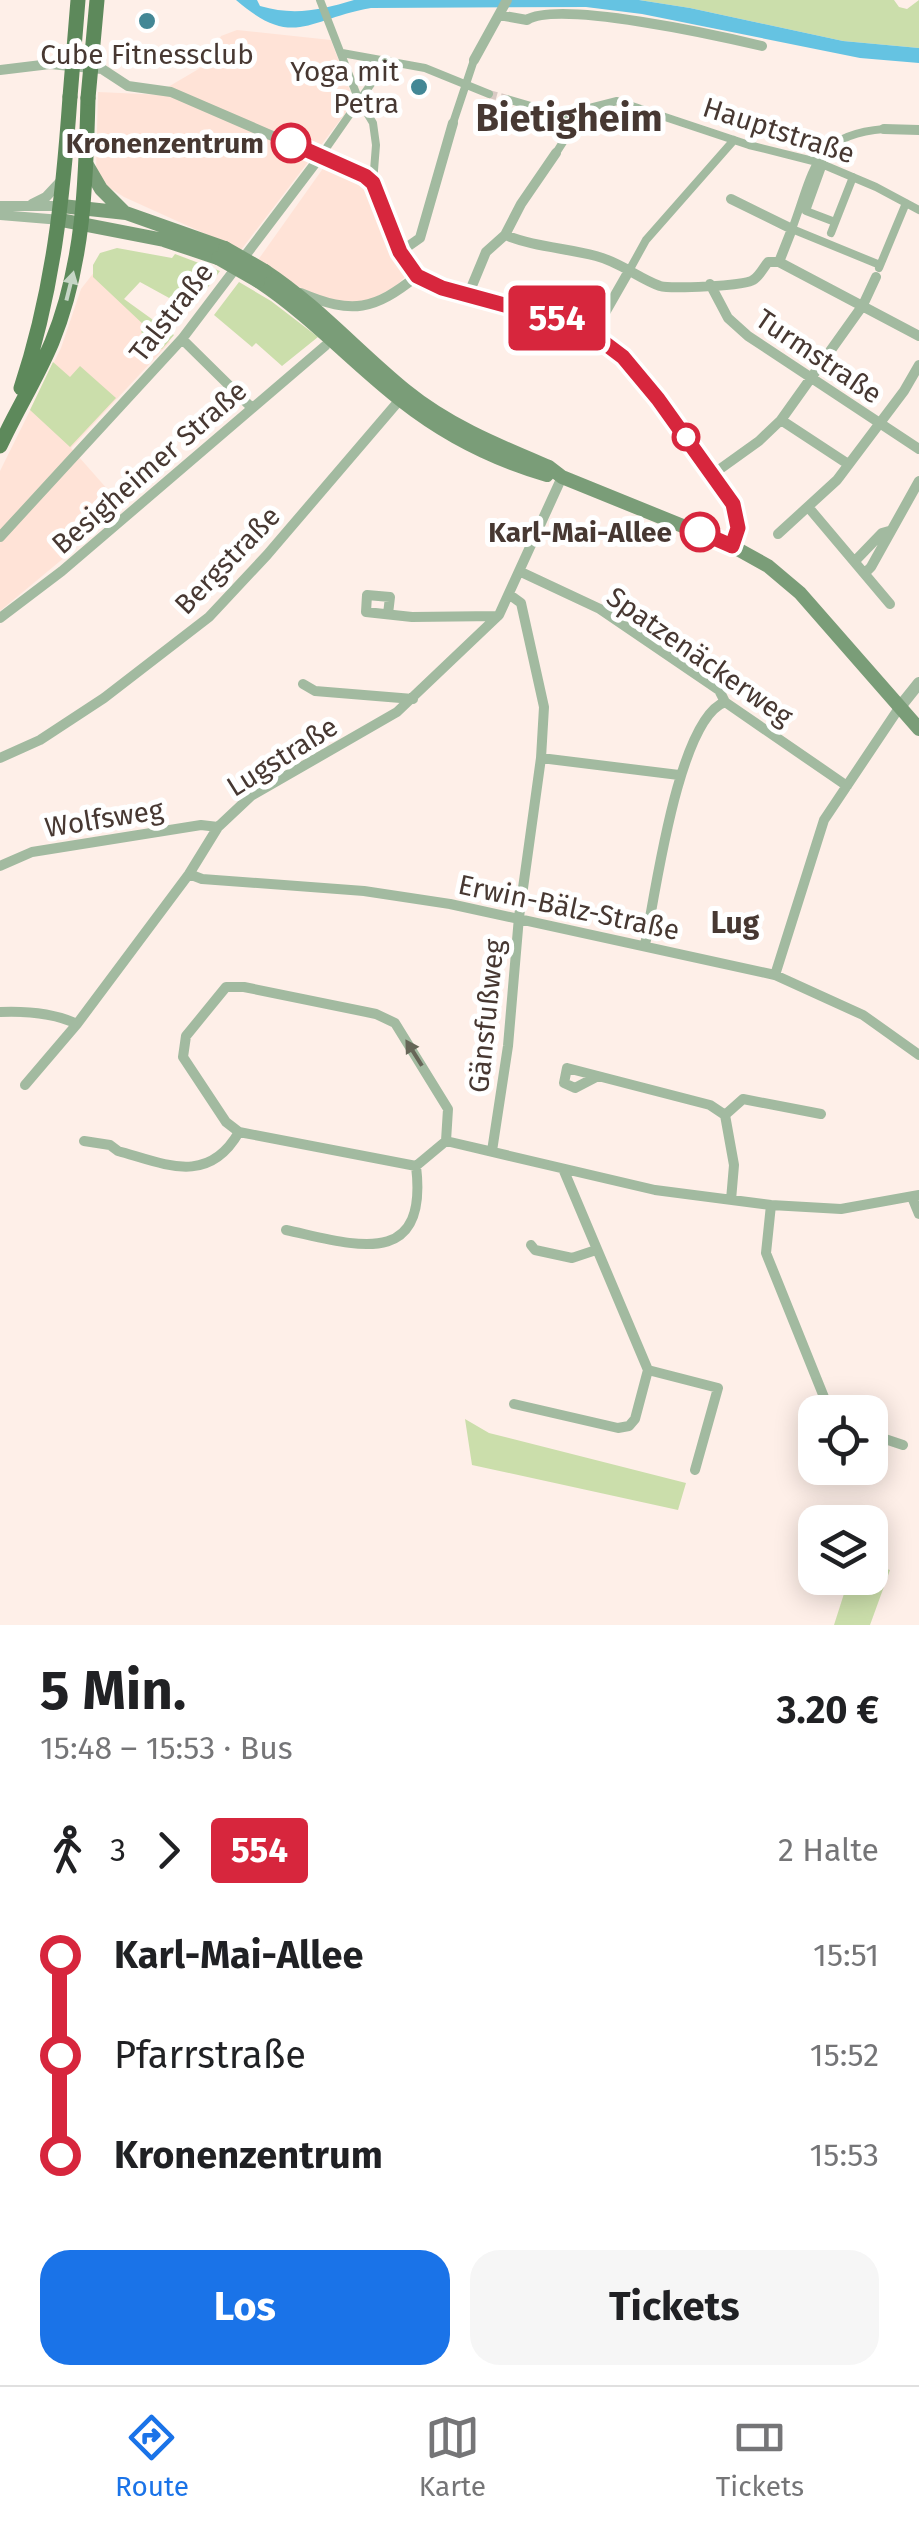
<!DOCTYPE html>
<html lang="de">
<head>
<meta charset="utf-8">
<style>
	body { margin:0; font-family:"Fira Sans",sans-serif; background:#f6f6f6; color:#202124; height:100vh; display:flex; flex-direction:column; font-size:38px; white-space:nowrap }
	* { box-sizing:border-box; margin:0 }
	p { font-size:32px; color:#757577 }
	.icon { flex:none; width:55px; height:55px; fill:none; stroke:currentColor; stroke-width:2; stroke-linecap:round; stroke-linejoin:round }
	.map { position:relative; height:1625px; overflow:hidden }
	.panel { display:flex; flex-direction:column; background:#fff; flex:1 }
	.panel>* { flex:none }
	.badge { padding:0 20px; border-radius:8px; font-size:35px; line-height:65px }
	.buttons { position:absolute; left:798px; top:1395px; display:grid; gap:20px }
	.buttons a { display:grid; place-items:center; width:90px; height:90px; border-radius:20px; background:#fff; box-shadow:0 5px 25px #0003; font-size:50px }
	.map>.badge { position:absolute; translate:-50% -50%; box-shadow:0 0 0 5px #fff }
	.legs { display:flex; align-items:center; gap:15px; height:110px; padding:0 40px; font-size:32px }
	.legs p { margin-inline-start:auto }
	.summary { display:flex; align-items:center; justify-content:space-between; height:170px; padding:0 40px }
	h1 { font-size:55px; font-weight:700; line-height:75px }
	.primary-button { display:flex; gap:20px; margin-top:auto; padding:20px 40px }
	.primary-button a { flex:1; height:115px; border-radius:30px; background:#1a73e8; color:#fff; font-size:40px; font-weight:700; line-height:115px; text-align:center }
	.primary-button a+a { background:#f6f6f6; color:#202124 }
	ul { padding:0 40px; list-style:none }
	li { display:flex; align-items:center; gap:35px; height:100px; font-size:38px }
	li i { display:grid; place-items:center; width:15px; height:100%; margin:0 12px; background:currentColor }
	li i::after { content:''; width:25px; height:25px; margin:-12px; border:8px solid; border-radius:50%; background:#fff }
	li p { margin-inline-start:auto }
	li:first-child i { background:linear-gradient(#0000 50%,currentColor 0) }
	li:last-child i { background:linear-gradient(currentColor 50%,#0000 0) }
	.dock { display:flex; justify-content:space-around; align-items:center; height:140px; border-top:2px solid #e0e0e0; background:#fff; font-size:28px; color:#757577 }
	.dock a { display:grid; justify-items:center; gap:5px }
	.dock .on { color:#1a73e8 }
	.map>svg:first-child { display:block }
</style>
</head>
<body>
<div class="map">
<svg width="919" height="1625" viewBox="0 0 919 1625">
	<rect width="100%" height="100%" fill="#feefe8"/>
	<path fill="#ffe3d7" d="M237 30 331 40 354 102 241 250 124 197 105 185 96 170 98 92 165 95 168 87 202 67 221 36Z
		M324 167 352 180 366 191 405 277 396 286 368 301 352 305 316 298 258 260Z
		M95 271 170 342 71 448 124 508 0 611V471L61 348 81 289Z"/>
	<path fill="#cbdeab" d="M639 0H894L899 7 907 9 919 0V48L843 41 690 8Z
		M117 248 172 258 175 254 220 271 191 310 140 282 124 299 174 335 162 349 141 332 145 326 93 277V265L100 253Z
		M239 282 271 301 318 337 282 366 256 343 252 347 214 315Z
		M53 362 70 377 80 366 116 398 70 447 30 410Z
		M465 1419 489 1433 686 1483 678 1510 472 1465Z
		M870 1564 890 1570 870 1625H834L849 1578H870Z"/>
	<path fill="#65c3e2" d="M236 0H257L260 6C294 16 321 10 354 0H639L690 8 843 41 919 48V63L860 58 642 14 586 7 371 8C307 19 294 50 236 0Z"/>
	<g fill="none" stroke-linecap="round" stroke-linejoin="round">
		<path stroke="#d9cac4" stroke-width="8" stroke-dasharray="8 4" stroke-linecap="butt" d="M489 94 507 99"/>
		<path stroke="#a2baa0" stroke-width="8" d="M320 0 358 98 373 123 376 145 373 183
			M342 53 425 68 489 94
			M507 99 562 115 617 101 749 145 817 162 876 187 919 210
			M453 123 474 60
			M556 153 572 128 573 114
			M320 157 387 61
			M823 164 806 211 835 222
			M831 233 853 177
			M880 265 792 229C814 171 812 135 884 129
			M879 268 906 203
			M630 269 646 240 734 140"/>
		<path stroke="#a2baa0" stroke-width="10" d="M499 15 527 20C559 0 720 36 762 46
			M474 60 507 0
			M0 70 50 64 102 69 128 86 171 92 365 176 373 183 400 252 417 276 442 288 582 326 623 357 658 399 733 504 738 528 732 546
			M884 129 919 130
			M731 199 792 229 779 262
			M32 204 46 197 61 181
			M0 206H62
			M0 215 61 220
			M505 235C534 247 566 248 596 256 620 262 638 278 660 286 670 289 746 286 753 280 759 277 764 267 768 262H779
			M400 252 420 238 453 123
			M779 262 919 336
			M710 284 728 318 748 336 919 449
			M301 293C353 315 374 310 417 276
			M469 293 486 252 505 235 521 204 556 153
			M594 332 630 269
			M182 339 251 407
			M781 420 848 464
			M713 474 759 441 781 420 863 305 876 277
			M809 508 890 604
			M778 534 837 480 904 391 919 365
			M0 537 182 339 320 157
			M855 561 882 533 889 531
			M521 572 600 609 719 690 725 702 847 786
			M865 573 871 567 919 481
			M388 614 390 597 367 595 366 612 412 617 498 616
			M0 618 62 571 325 346
			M303 684 315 691 413 699
			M0 758 40 740 104 698 209 617 267 555 403 396
			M541 758 679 775
			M0 866 32 852 201 825 218 827
			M189 874 202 879 364 891 450 904 775 975 863 1015 919 1055
			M645 945C655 896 678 719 725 702
			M775 975 824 820 899 708
			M0 1012C25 1011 54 1013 77 1024
			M598 1076 575 1088 564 1083 567 1068 710 1105 725 1115 743 1099 821 1114
			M25 1085 77 1024 189 874 218 827 251 796 397 712 499 615 562 477
			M725 1115 734 1165 731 1200
			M84 1141 110 1145 118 1151C165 1164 208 1186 239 1132
			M446 1141 448 1109 395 1023 376 1014 244 987H226L186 1036 183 1057 226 1122 239 1132 416 1166 446 1141 655 1190 771 1205 841 1209 919 1195
			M492 1151 508 1046 519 917 541 758 544 707 521 603 510 595
			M564 1171 648 1370 718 1388 695 1470
			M912 1197 919 1214
			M771 1205 766 1253 830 1412
			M286 1230C352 1244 429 1272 416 1166
			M531 1245 535 1250 572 1258 596 1250
			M514 1404 618 1428 629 1426 635 1419 648 1370
			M870 1434 903 1445"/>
		<path stroke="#a2baa0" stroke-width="12" d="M899 708 919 683"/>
		<path stroke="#7a9d78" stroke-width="14" d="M87 165 101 189 125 213
			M62 206 126 213 225 248
			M61 220 164 240 218 258
			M265 271C318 306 358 352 406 391 449 426 499 446 549 467L562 477 732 546 768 566 800 593 919 729
			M258 281C311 316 352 362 402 401 444 434 495 460 547 475"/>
		<path stroke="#5d895b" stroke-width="15" d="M21 388C53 292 63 197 70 97
			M0 446C16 411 37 378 52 342 84 264 86 181 88 98"/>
		<path stroke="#7a9d78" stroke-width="14" d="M225 248 265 271
			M218 258 258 281"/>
		<path stroke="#5d895b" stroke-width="15" d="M70 97 78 0
			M88 98 97 0"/>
	</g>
	<defs><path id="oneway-solid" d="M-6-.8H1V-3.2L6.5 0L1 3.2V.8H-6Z" transform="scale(2.5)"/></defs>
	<use fill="#c6d6c6" href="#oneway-solid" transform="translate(70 286) rotate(-76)"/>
	<use fill="#676658" href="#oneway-solid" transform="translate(414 1053) rotate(-122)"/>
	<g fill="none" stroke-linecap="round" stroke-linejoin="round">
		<defs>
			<path id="line-1" d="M291 143 365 176 373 183 400 252 417 276 442 288 582 326 623 357 658 399 733 504 738 528 732 546 700 532"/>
		</defs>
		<use href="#line-1" stroke="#fff" stroke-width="22"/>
		<use href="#line-1" stroke="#d7263d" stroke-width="15"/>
	</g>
	<g fill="#438795" stroke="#fff" stroke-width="4">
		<circle cx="147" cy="21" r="10"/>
		<circle cx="419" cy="87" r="10"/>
	</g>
	<g fill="#fff" stroke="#d7263d" stroke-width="5">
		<circle cx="291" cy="143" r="18"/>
		<circle cx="686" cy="437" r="12"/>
		<circle cx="700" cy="532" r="18"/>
	</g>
	<g text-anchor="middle" stroke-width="10" stroke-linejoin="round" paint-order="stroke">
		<g font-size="28" fill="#473832" stroke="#fff">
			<text x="147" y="64">Cube Fitnessclub</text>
			<text x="399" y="81" text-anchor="end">Yoga mit<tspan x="399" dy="32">Petra</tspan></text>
		</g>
		<g font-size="28" fill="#473832" stroke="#fff">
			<text transform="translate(779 130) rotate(18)" y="10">Hauptstraße</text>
			<text transform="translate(171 312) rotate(-52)" y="10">Talstraße</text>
			<text transform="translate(819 356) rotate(34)" y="10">Turmstraße</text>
			<text transform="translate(149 467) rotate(-41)" y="10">Besigheimer Straße</text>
			<text transform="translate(227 560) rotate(-46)" y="10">Bergstraße</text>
			<text transform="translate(700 656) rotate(35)" y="10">Spatzenäckerweg</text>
			<text transform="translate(282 756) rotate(-32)" y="10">Lugstraße</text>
			<text transform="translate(104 818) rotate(-9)" y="10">Wolfsweg</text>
			<text transform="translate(569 907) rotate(12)" y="10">Erwin-Bälz-Straße</text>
			<text transform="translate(486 1016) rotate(-84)" y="10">Gänsfußweg</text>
		</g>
		<g font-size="28" font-weight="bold" fill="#473832" stroke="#fff" text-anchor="end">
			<text x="264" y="153">Kronenzentrum</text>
			<text x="672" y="542">Karl-Mai-Allee</text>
		</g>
		<g font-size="30" font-weight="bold" fill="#473832" stroke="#fff">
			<text x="735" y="933">Lug</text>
		</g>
		<g font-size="38" font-weight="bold" fill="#473832" stroke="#fff">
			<text x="569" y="131">Bietigheim</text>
		</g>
	</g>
</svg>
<div class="buttons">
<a><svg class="icon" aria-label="locate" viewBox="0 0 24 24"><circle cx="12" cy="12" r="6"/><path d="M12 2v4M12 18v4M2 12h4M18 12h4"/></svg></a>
<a><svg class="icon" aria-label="layers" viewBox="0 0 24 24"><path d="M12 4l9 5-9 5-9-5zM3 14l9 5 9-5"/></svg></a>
</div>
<b class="badge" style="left:557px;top:318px;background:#d7263d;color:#fff">554</b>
</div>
<section class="panel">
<div class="summary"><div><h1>5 Min.</h1><p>15:48 – 15:53 · Bus</p></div><b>3.20 €</b></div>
<div class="legs"><svg class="icon" aria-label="walk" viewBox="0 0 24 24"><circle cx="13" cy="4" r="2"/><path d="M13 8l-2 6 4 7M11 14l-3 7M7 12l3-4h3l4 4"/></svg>3<svg class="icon" aria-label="forward" viewBox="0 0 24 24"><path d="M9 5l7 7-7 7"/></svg><b class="badge" style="background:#d7263d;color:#fff">554</b><p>2 Halte</p></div>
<ul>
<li><i style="color:#d7263d"></i><b>Karl-Mai-Allee</b><p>15:51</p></li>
<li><i style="color:#d7263d"></i><span>Pfarrstraße</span><p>15:52</p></li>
<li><i style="color:#d7263d"></i><b>Kronenzentrum</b><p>15:53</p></li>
</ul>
<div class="primary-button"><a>Los</a><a>Tickets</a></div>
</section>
<nav class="dock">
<a class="on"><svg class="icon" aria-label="directions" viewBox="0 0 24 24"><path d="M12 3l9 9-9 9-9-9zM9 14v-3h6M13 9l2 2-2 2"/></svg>Route</a>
<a><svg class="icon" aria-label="map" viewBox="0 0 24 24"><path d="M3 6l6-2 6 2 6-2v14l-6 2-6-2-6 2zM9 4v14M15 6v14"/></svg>Karte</a>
<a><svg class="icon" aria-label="tickets" viewBox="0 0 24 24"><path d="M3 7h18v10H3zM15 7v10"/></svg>Tickets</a>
</nav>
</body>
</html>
